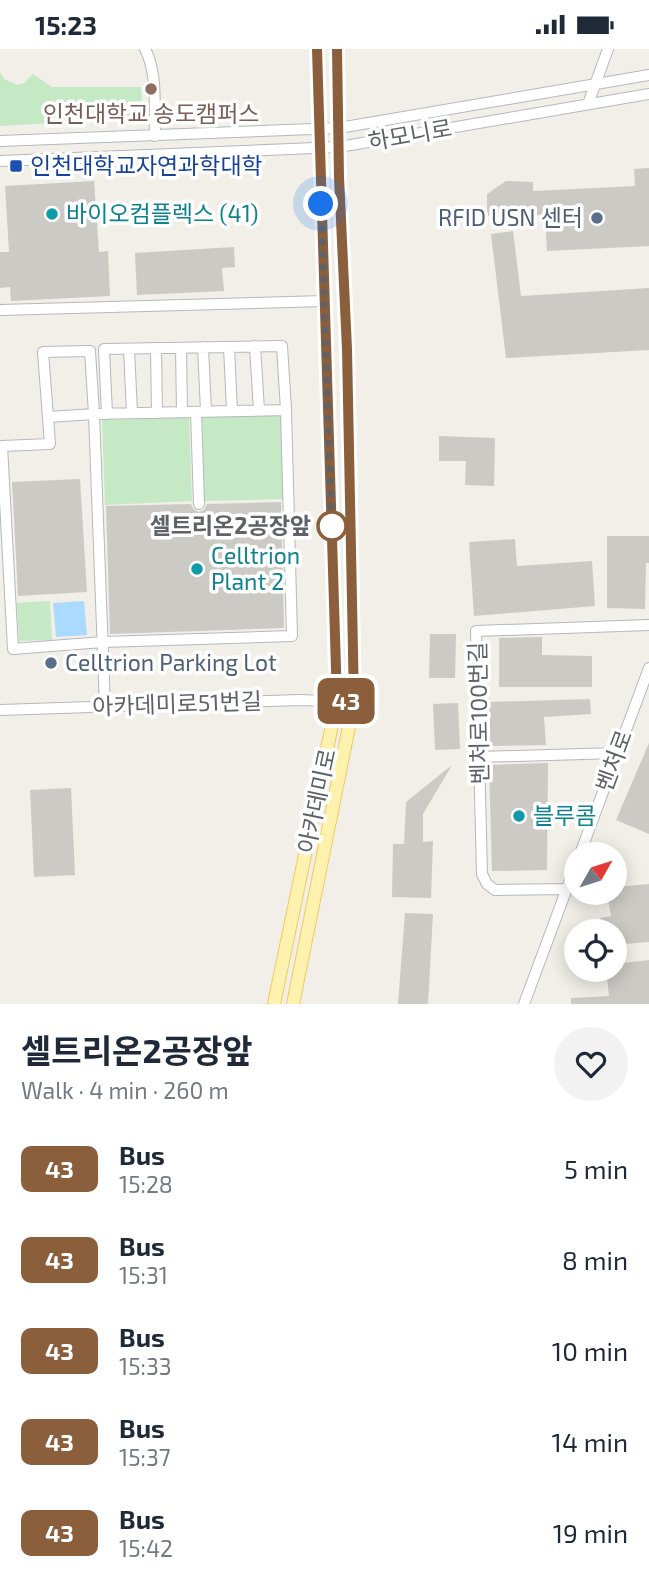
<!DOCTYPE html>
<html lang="en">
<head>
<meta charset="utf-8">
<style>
	body { margin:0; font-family:"Exo 2","Noto Sans KR",sans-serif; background:#f2f2f3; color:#1f2937; height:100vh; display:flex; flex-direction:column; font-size:26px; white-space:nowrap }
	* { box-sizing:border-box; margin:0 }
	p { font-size:23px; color:#747a83 }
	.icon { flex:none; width:38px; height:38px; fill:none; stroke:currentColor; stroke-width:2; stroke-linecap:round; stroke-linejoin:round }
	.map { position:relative; height:955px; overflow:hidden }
	.side { display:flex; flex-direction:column; background:#fff; flex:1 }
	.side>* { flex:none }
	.badge { padding:0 14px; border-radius:10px; font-size:24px; line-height:46px }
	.needle { width:46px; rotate:51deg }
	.buttons { position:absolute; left:564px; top:793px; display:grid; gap:14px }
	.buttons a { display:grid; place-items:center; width:63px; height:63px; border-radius:50%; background:#fff; box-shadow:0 4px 18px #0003; font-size:35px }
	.you { position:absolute; width:35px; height:35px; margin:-18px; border:5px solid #fff; border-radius:50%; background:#1a73e8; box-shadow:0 0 0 10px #1a73e833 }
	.map>.badge { position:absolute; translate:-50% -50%; box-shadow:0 0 0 4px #fff }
	.round { display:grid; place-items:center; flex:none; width:74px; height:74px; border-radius:37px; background:#f2f2f3 }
	.overview { display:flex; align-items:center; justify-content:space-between; height:119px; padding:0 21px }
	h1 { font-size:33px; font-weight:700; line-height:52px }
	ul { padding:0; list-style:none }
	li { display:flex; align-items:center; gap:21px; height:91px; padding:0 21px }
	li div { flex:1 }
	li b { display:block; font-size:26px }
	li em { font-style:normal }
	li .badge { min-width:77px; font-weight:700; text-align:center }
	.status { display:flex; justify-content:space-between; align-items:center; height:49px; padding:0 35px; background:#fff; direction:ltr }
	.status svg { height:19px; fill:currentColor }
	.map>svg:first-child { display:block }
</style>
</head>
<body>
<div class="status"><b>15:23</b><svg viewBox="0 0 49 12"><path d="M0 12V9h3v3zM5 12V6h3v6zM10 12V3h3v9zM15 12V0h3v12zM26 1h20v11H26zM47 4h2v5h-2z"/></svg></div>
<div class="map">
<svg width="649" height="955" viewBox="0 0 649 955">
	<rect width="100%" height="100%" fill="#f1efe8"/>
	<path fill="#c5e8c5" d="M0 23 4 30 18 36 24 34 33 25 52 38H141L142 63 139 69 0 77Z
		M281 366 283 450 204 452 202 368Z
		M189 368 192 452 105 456 102 371Z
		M50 552 52 591 19 592 17 554Z"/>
	<path fill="#aadaff" d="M84 552 87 586 56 588 53 554Z"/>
	<path fill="#cccac5" d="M649 119V197L547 202 545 166 487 167V145L506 132 533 133V142L635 137 634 120Z
		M94 132 99 203 108 202 110 247 11 252 10 238 0 239V203H9L5 137Z
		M513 182 521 247 649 239V301L506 309 491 185Z
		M234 198 235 218 222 219 224 242 137 246 135 204Z
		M439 387 495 389 494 437 465 436 466 412H439Z
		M80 430 87 543 18 547 12 433Z
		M281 453 284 579 110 585 106 457 191 455 193 460 199 463 204 461 207 455Z
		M607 487H649V514H646L645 560 607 559Z
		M515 490 517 517 592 512 595 557 474 567 469 493Z
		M430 585H456L455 629H429Z
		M542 588V606L592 607V638H499V589Z
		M590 650 591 665 544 668 546 696 489 697 488 653Z
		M458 654 460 700 435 701 433 655Z
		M649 694V785L616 771Z
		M548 714 547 821 492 822 489 716Z
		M452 716 423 765V793L433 792 431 849 392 848 393 795H404L406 753Z
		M71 739 75 826 34 828 30 741Z
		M649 835V893L614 896V882H602L600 869 611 867 607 844H614V838Z
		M405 864 433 865 428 955H398Z
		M649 911V955H571V949L609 947 606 920H614V915Z"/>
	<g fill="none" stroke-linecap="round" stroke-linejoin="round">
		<defs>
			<path id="minor" d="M145 0C158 25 154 59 155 87
				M588 55 608 0
				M0 92 339 79 649 26
				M0 112 339 98 649 45
				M0 261 325 252
				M255 297 259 361
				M203 298 206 362
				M229 298 232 362
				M156 299 157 364
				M181 299 182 363
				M129 300 132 364
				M196 363 199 455
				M107 365 104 300 282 297 286 361
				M48 368 94 365 90 302 43 303 50 395 2 397 13 600 103 593 292 587 286 361 94 365 105 658
				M0 661 300 651 354 653
				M479 708 617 704
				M580 805 649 619
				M567 840 495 841 487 835 482 825 476 582 649 576
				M524 955 576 815"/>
			<path id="major" d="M274 955 337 652 317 0
				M293 955 354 653 347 300 339 128 337 0"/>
		</defs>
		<use href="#minor" stroke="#b5b8bc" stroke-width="12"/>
		<use href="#major" stroke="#f2c960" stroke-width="14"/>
		<use href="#minor" stroke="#fff" stroke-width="10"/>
		<use href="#major" stroke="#fff2af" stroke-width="12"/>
	</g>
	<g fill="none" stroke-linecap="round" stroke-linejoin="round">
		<defs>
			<path id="line" d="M317 0 337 652 354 653 347 300 339 128 337 0"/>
		</defs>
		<use href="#line" stroke="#fff" stroke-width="16"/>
		<use href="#line" stroke="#8b5e3c" stroke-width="10"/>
		<path stroke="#5f6368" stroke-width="7" stroke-dasharray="0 12.6" d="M321 155 332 488V477"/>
	</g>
	<circle fill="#8d6e63" stroke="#fff" stroke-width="2.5" cx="151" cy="40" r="7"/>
	<rect fill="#1a4fb4" stroke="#fff" stroke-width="2.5" x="9" y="110" width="14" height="14" rx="3.5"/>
	<g fill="#0f9aa8" stroke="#fff" stroke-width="2.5">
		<circle cx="52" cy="165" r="7"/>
		<circle cx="197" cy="520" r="7"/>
		<circle cx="519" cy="767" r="7"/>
	</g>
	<g fill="#5c6f8a" stroke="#fff" stroke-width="2.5">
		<circle cx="597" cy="169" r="7"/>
		<circle cx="51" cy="614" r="7"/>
	</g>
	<circle fill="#fff" stroke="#8b5e3c" stroke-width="3.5" cx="332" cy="477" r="14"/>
	<g text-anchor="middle" stroke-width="7" stroke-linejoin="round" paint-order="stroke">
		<g font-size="23" fill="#785e54" stroke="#fff">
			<text x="151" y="73">인천대학교 송도캠퍼스</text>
		</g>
		<g font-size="23" fill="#5f6368" stroke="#fff">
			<text transform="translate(410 86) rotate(-10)" y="8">하모니로</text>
			<text transform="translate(177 655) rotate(-2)" y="8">아카데미로51번길</text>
			<text transform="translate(479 664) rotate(-91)" y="8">벤처로100번길</text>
			<text transform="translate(614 712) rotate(-70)" y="8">벤처로</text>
			<text transform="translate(317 752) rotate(-78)" y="8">아카데미로</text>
		</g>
		<g font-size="23" fill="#164399" stroke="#fff" text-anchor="start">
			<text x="30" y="125">인천대학교자연과학대학</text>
		</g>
		<g font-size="23" fill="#0d838f" stroke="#fff" text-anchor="start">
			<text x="66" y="173">바이오컴플렉스 (41)</text>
			<text x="211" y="515">Celltrion<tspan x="211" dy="26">Plant 2</tspan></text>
			<text x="533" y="775">블루콤</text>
		</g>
		<g font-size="23" fill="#4e5e75" stroke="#fff" text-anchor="end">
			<text x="583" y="177">RFID USN 센터</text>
			<text x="65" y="622" text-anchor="start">Celltrion Parking Lot</text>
		</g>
		<g font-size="23" font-weight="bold" fill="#5f6368" stroke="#fff" text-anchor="end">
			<text x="311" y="485">셀트리온2공장앞</text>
		</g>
	</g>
</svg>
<div class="buttons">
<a><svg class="needle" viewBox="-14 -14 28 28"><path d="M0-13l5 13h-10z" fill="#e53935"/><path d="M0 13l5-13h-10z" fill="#747a83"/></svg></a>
<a><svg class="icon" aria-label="locate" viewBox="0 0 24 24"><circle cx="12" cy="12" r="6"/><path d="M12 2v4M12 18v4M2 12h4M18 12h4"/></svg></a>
</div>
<div class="you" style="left:321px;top:155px"></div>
<b class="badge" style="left:346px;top:652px;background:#8b5e3c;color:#fff">43</b>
</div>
<section class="side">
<div class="overview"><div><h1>셀트리온2공장앞</h1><p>Walk · 4 min · 260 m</p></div><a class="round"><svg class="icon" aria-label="heart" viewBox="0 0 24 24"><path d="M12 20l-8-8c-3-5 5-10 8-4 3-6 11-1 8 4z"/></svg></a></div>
<ul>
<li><span class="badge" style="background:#8b5e3c;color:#fff">43</span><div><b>Bus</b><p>15:28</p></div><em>5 min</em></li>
<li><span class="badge" style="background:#8b5e3c;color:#fff">43</span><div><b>Bus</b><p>15:31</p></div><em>8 min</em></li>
<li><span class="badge" style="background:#8b5e3c;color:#fff">43</span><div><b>Bus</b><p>15:33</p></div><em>10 min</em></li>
<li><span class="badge" style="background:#8b5e3c;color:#fff">43</span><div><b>Bus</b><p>15:37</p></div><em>14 min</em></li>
<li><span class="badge" style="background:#8b5e3c;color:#fff">43</span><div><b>Bus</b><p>15:42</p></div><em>19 min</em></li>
</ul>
</section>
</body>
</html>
